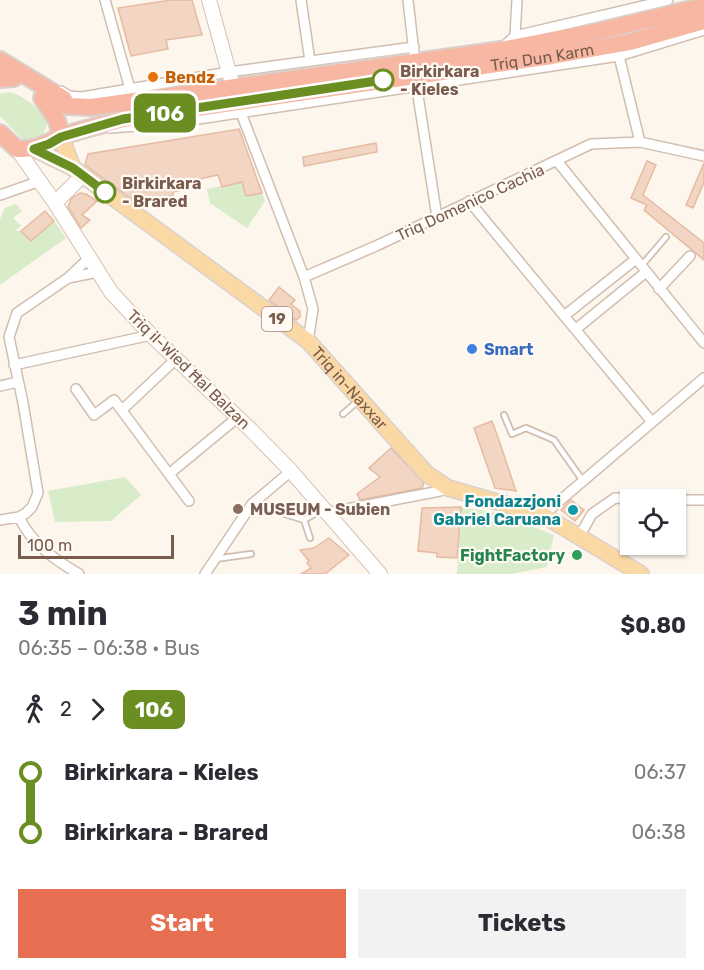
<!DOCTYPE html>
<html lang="en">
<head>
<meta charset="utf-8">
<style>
	body { margin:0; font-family:Rubik,sans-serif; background:#f2f2f3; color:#2b2b33; height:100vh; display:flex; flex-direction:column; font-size:22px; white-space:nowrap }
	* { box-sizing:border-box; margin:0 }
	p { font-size:20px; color:#7c7c81 }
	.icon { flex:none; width:33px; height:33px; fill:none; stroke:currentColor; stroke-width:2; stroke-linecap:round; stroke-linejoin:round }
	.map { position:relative; height:574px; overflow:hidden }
	.side { display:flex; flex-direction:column; background:#fff; flex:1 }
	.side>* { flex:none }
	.badge { padding:0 12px; border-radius:9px; font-size:21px; line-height:39px }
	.fabs { position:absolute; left:620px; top:489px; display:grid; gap:12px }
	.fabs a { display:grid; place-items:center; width:66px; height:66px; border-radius:0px; background:#fff; box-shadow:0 2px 4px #0004; font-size:30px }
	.scale { position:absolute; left:18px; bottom:15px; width:156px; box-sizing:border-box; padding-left:6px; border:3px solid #7a5c4d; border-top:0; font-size:16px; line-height:21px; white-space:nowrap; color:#7a5c4d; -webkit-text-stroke:4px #fffaf3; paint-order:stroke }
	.map>.badge { position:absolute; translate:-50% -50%; box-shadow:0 0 0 3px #fff }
	.legs { display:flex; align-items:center; gap:9px; height:66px; padding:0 18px; font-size:20px }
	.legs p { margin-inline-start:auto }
	.headline { display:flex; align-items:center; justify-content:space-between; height:102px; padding:0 18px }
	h1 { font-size:33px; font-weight:700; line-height:45px }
	.primary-button { display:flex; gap:12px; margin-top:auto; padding:12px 18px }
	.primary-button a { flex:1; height:69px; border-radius:0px; background:#e76f51; color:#fff; font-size:24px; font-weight:700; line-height:69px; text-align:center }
	.primary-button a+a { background:#f2f2f3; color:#2b2b33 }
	ul { padding:0 18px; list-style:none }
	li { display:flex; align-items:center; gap:21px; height:60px; font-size:22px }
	li i { display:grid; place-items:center; width:9px; height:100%; margin:0 8px; background:currentColor }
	li i::after { content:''; width:15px; height:15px; margin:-8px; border:4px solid; border-radius:50%; background:#fff }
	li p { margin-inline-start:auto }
	li:first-child i { background:linear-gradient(#0000 50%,currentColor 0) }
	li:last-child i { background:linear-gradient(currentColor 50%,#0000 0) }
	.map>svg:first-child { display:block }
</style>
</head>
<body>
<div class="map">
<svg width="704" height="574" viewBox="0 0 704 574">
	<rect width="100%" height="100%" fill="#fdf6ec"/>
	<path fill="#d8ecc9" d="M9 92C24 95 40 109 48 122L43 135 34 139H22L0 116V94Z
		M242 182 246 196 262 193 265 201 247 228 210 203 207 189Z
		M16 204 22 211 13 218 21 226 15 231H21L31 241 54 221 66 238 0 285V219L5 208Z
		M125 477 141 495 111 521 55 522 48 491Z
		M461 507 494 512 554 535 547 567 511 574H457Z"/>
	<path fill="#f3d5c3" stroke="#e6bba3" stroke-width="1.5" d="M171 0H192L202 35 166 40 168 49 131 56 118 8Z
		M239 129 262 193 246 196 242 182 222 187 218 175 195 180 196 183 183 187V190L173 192V196H169L170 200 141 206 85 165 88 154Z
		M376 143 377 152 304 166 303 157Z
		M647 161 656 165 643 195 704 243V260L644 210 647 205 631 198Z
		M704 163V182L693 208 686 205Z
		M80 193 86 194 97 201 82 215 90 220 81 228 68 207 71 199Z
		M45 211 54 221 31 241 21 231Z
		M279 287 295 300 291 304 300 311V317L296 320 269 300Z
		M492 421 501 446 516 491 495 488 474 428Z
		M391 448 424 483 422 488 360 500 357 494 380 477 369 468Z
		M571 500 584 510 575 521 561 510Z
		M461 507 457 558 437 557V553L418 551 422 508Z
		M329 538 349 555 325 574H301L311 568 307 563 309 561 300 550 314 548Z"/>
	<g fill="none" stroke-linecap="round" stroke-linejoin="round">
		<defs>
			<path id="lane" d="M642 265 666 237
				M343 414 358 401
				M504 415 512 434 526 428 554 440 583 481
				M285 514 304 520 310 538
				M304 520 321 510
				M215 559 251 554"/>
			<path id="street" d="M105 0 130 89
				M301 0 310 61
				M408 0 415 62
				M515 36 517 0
				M502 48 515 36 668 0
				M619 56 640 142
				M416 83 437 217
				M61 91 69 96 82 97 229 72 414 47
				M241 113 304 277 313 309 308 341
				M110 128 165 124 619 56 704 30
				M557 161 704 343
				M0 195 40 181
				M469 201 652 422
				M304 277 376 246 591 144 640 142 704 156
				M68 278 98 272
				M659 289 690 256
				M564 316 636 259
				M576 329 646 272
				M14 365 151 335
				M0 386 18 382
				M76 389 94 415 114 400 189 501
				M122 410 176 359
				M169 474 238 417
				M675 500H704
				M326 513 440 491 448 488
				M543 515 704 378
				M19 517C31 543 55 560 79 574
				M0 520 19 517 26 513 32 507 38 493 23 403 9 337 17 313 68 278 89 258
				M579 537 592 514 615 498 674 500
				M205 574 252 504 291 471"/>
			<path id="secondary" d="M209 0 233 87
				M17 149 55 203 111 292 151 335 251 430 291 471 380 574
				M55 203 83 175"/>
			<g id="primary">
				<path d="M61 137 73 168"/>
				<path id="s1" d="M34 149 73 168 308 341 427 474 448 488 543 515 641 574"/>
			</g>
			<g id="highway">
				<path d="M0 60 64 99"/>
				<path d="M0 79 14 78"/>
				<path d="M42 98 57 120 61 137"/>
				<path d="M45 100 69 106 91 107 501 50 604 30 704 6"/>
				<path id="s2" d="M0 133 17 149C38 150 45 143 63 136 82 129 103 125 123 119L552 56 630 42 704 21"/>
			</g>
		</defs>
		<use href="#lane" stroke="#d1beb0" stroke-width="8"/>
		<use href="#street" stroke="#d1beb0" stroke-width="12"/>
		<use href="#secondary" stroke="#d6c0b0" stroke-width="16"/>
		<use href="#primary" stroke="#dad1cd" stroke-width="18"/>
		<use href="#highway" stroke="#dad1cd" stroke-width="20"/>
		<use href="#lane" stroke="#fff" stroke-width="4.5"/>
		<use href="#street" stroke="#fff" stroke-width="9"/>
		<use href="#secondary" stroke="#fff" stroke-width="14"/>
		<use href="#primary" stroke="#fbd9a5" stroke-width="15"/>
		<use href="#highway" stroke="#f7b7a3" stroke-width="16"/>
	</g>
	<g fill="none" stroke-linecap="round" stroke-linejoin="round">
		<defs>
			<path id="line-1" d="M105 192 73 168 34 149 49 144 61 137 123 119 383 80"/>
		</defs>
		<use href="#line-1" stroke="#fff" stroke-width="14"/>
		<use href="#line-1" stroke="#6b8e23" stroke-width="9"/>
	</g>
	<circle fill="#e8710a" stroke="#fffaf3" stroke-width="2" cx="153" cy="77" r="6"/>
	<g fill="#fff" stroke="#6b8e23" stroke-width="3">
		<circle cx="383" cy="80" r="10"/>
		<circle cx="105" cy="192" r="10"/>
	</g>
	<circle fill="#3f7fe0" stroke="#fffaf3" stroke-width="2" cx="472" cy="349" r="6"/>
	<circle fill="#8d6e63" stroke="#fffaf3" stroke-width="2" cx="238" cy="509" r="6"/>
	<circle fill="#0f9aa8" stroke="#fffaf3" stroke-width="2" cx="573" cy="510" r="6"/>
	<circle fill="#2e9e5b" stroke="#fffaf3" stroke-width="2" cx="577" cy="555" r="6"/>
	<g text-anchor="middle" stroke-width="4.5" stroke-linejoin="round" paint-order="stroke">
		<rect fill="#fffaf3" stroke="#a28b7f" stroke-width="1.5" x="262" y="307" width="30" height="24" rx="4.5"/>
		<g font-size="15" font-weight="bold" fill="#7a5c4d">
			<text x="277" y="324">19</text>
		</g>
		<g font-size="16" fill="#7a5c4d" stroke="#fffaf3">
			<text dy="6" stroke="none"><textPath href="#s2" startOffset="558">Triq Dun Karm</textPath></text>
			<text transform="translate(470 202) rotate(-25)" y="6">Triq Domenico Cachia</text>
			<text transform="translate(189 369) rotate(44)" y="6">Triq il-Wied Ħal Balzan</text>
			<text dy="6" stroke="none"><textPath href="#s1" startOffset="398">Triq in-Naxxar</textPath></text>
		</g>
		<g font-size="16" font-weight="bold" fill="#7a5c4d" stroke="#fffaf3" text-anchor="start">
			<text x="400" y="77">Birkirkara<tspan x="400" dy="18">- Kieles</tspan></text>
			<text x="122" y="189">Birkirkara<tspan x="122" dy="18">- Brared</tspan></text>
		</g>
		<g font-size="16" font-weight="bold" fill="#c56008" stroke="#fffaf3" text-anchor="start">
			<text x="165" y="83">Bendz</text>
		</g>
		<g font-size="16" font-weight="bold" fill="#366cbe" stroke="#fffaf3" text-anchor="start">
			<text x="484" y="355">Smart</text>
		</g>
		<g font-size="16" font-weight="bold" fill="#0d838f" stroke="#fffaf3" text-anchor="end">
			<text x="561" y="507">Fondazzjoni<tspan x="561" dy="18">Gabriel Caruana</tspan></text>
		</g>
		<g font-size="16" font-weight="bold" fill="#785e54" stroke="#fffaf3" text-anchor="start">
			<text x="250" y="515">MUSEUM - Subien</text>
		</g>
		<g font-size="16" font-weight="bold" fill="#27864d" stroke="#fffaf3" text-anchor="end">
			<text x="565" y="561">FightFactory</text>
		</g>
	</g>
</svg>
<div class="fabs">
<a><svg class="icon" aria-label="locate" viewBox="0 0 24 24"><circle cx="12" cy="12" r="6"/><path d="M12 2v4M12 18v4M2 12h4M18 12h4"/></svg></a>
</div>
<div class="scale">100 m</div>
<b class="badge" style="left:165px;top:113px;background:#6b8e23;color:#fff">106</b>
</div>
<section class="side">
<div class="headline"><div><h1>3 min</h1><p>06:35 – 06:38 · Bus</p></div><b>$0.80</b></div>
<div class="legs"><svg class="icon" aria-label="walk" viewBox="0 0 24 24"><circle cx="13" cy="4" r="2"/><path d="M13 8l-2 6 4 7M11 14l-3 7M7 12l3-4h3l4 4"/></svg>2<svg class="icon" aria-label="forward" viewBox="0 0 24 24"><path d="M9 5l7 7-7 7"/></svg><b class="badge" style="background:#6b8e23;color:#fff">106</b></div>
<ul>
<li><i style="color:#6b8e23"></i><b>Birkirkara - Kieles</b><p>06:37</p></li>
<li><i style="color:#6b8e23"></i><b>Birkirkara - Brared</b><p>06:38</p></li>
</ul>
<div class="primary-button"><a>Start</a><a>Tickets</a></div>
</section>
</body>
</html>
